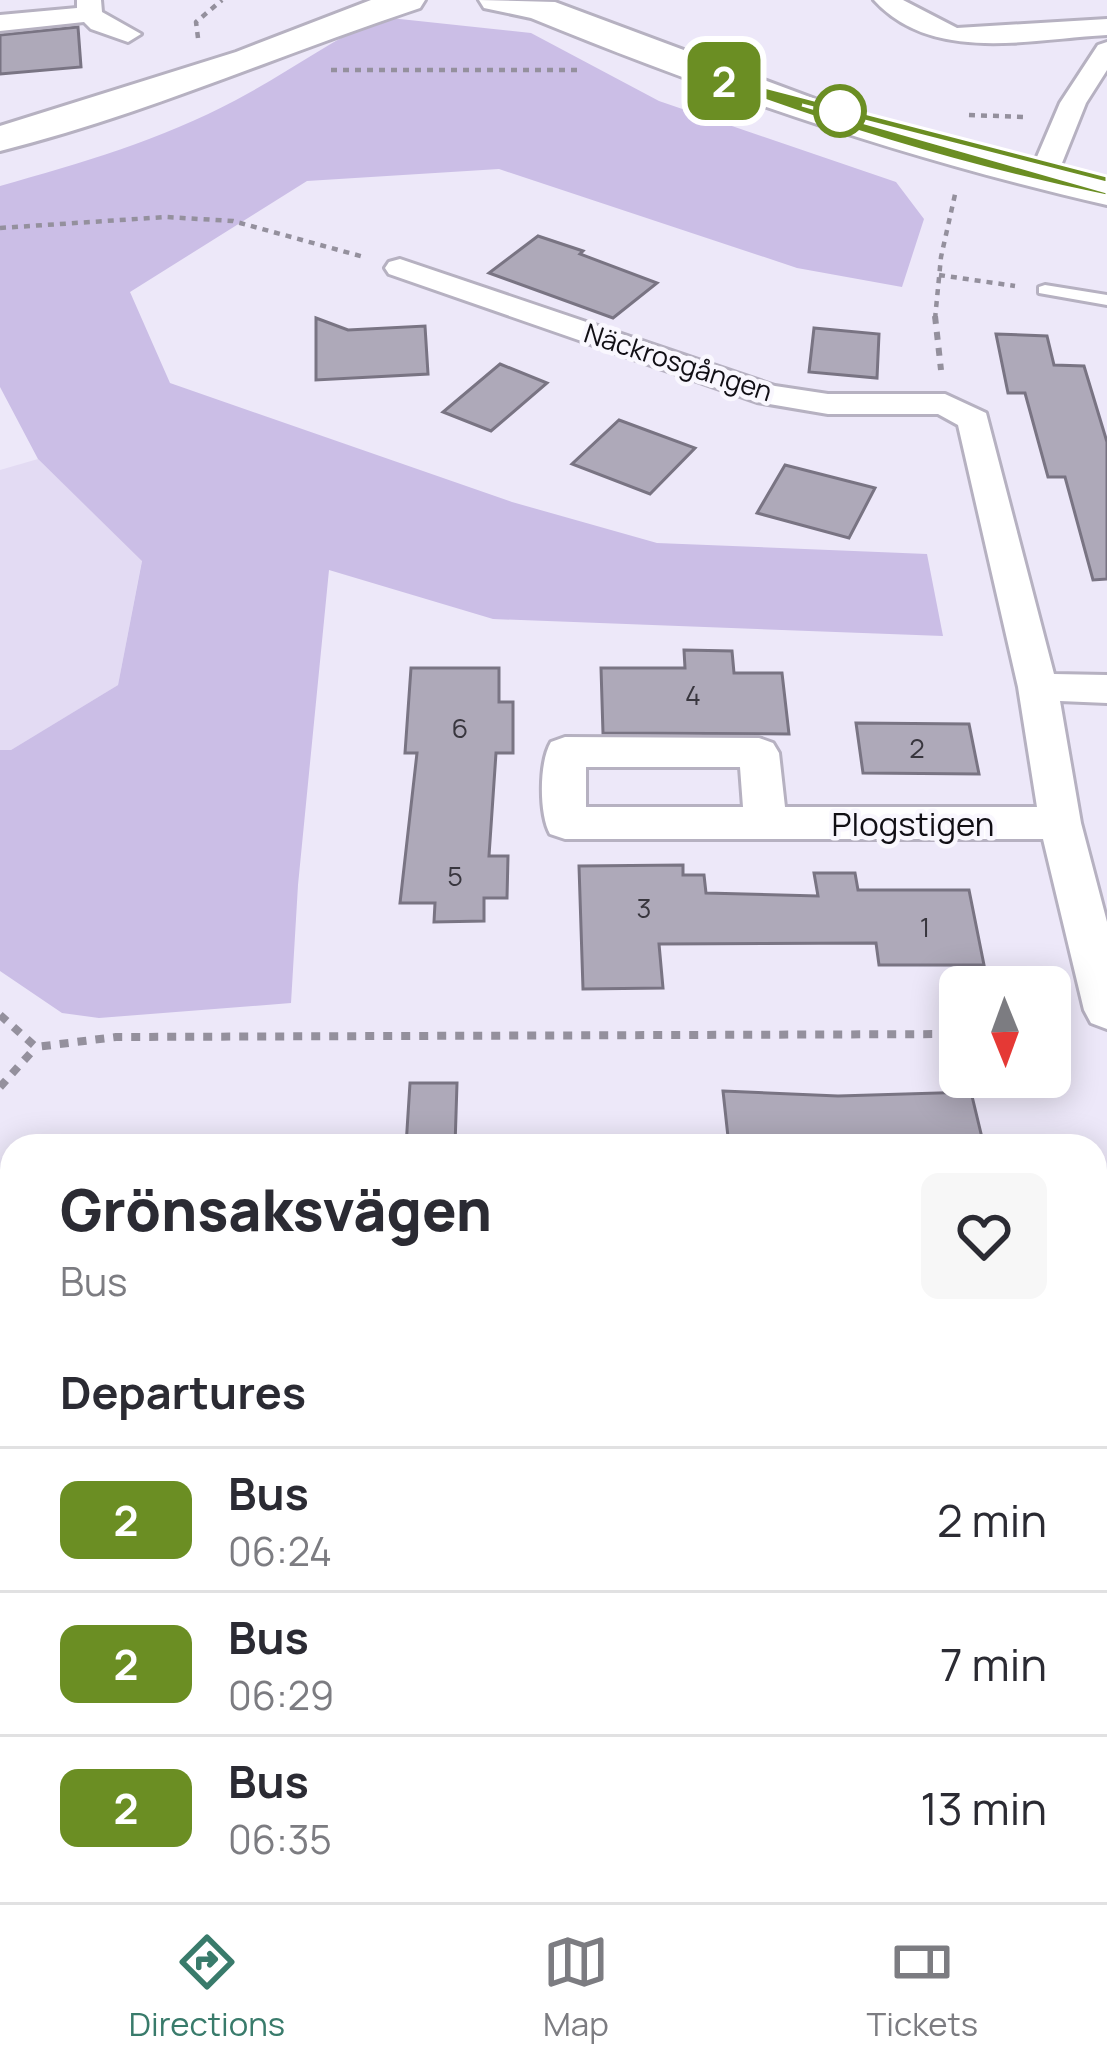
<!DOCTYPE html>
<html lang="en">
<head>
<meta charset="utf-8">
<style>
	body { margin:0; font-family:Manrope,sans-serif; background:#f7f7f7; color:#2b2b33; height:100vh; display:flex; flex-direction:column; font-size:45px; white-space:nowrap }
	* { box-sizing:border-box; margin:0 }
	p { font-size:39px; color:#7c7c81 }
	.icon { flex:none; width:66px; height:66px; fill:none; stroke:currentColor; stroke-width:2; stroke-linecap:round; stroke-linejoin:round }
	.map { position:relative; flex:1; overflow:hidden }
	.sheet { position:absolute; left:0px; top:1134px; width:1107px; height:768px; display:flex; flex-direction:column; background:#fff; border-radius:36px 36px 0 0; box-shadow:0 6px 30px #0003 }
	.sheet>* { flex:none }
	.badge { padding:0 24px; border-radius:18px; font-size:42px; line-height:78px }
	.needle { width:78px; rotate:179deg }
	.tools { position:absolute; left:939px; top:966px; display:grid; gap:24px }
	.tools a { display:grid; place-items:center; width:132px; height:132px; border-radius:18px; background:#fff; box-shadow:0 6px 30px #0003; font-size:60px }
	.map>.badge { position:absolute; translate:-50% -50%; box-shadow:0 0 0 6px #fff }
	h2 { padding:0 60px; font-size:45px; line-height:108px }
	.round { display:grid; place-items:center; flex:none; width:126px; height:126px; border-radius:18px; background:#f7f7f7 }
	.summary { display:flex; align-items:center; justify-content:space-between; height:204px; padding:0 60px }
	h1 { font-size:57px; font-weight:800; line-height:90px }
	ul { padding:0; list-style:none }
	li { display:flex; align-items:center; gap:36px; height:144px; padding:0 60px; border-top:3px solid #e1e1e2 }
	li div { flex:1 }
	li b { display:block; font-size:45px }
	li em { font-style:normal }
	li .badge { min-width:132px; font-weight:700; text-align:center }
	.menu { display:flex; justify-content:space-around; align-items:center; height:168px; border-top:3px solid #e1e1e2; background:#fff; font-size:33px; color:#7c7c81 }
	.menu a { display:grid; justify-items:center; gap:6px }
	.menu .selected { color:#397b6b }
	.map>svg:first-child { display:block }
</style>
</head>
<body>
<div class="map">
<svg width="1107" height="1902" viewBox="0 0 1107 1902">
	<rect width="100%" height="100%" fill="#ede8f9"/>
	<path fill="#e3dbf3" d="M38 459 142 560 118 685 11 750H0V470Z"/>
	<path fill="#cbbee6" d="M381 17 531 33 659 101 896 182 924 219 902 287 797 268 499 169 307 181 130 292 170 383 512 502 657 543 927 554 943 636 493 619 329 570 298 885 291 1003 99 1018 62 1013 0 971V750H11L118 685 142 561 38 459 0 387V186C81 163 161 140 236 100 285 74 330 41 381 17Z
		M0 1461 12 1468V1890H31L30 1902H0Z"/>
	<path fill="#aea9b9" stroke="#797483" stroke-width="3" d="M78 27 81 67 0 74V35Z
		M538 236 583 251 580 254 657 283 613 318 489 273Z
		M316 318 348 330 425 326 428 374 316 380Z
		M814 328 879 334 877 378 809 372Z
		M996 334 1047 336 1054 365 1084 366 1107 442V579L1093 580 1065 477H1048L1025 393H1008Z
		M500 364 547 383 491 431 443 412Z
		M619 420 695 448 650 494 572 464Z
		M785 465 875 488 849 538 757 513Z
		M684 650 732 651 734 673H782L789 734 603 733 601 668H685Z
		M411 668H499V702H513V753H496L489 856H508L507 898H484V921L434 922 435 903H400L417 753H405Z
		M856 723 969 724 979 774 863 773Z
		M683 865V875H704L706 893 818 896 814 873H855L858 890H969L984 965H879L876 943 659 944 663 988 583 989 579 866Z
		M410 1083H457L455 1146H406Z
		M723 1091 838 1096 971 1092 984 1146H729Z"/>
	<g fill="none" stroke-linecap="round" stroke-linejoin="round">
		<defs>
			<path id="lane" d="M1045 285 1107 295V305L1039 293V287Z"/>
			<path id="street" d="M77 0H101L102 12 141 34 128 42 91 29 84 22 0 31V15L77 8Z
				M874 0H903L957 28 1107 19V35C1030 39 932 64 874 0Z
				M1107 42V70L1086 103 1056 178 1052 184H1032L1028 178 1060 103 1098 45Z
				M400 259 775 386 828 394H945L986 413 1054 674 1107 675V703L1060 701 1081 823 1107 922V1029L1091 1023 1084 1010 1043 839H565L550 834C539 814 539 762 551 742L565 737 759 738 773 743 779 753 785 807H1037L1018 687 958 425 938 414H828L757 402 389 274 385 268 389 262ZM586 767H740L743 807H586Z
				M1095 1256H1107V1304H1095Z"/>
			<path id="secondary" d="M371 0H425L420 8C280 54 144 115 0 151V126L236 52Z
				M479 0 555 2 834 106 977 149 1107 179V205C909 160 719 95 531 18L484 8Z"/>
		</defs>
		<use href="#lane" stroke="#b6b1c1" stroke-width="6"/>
		<use href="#street" stroke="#b6b1c1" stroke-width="6"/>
		<use href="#secondary" stroke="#b6b1c1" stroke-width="6"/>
		<path stroke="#94909d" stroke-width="4.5" stroke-dasharray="6 6" stroke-linecap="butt" d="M198 38 196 22 222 0
			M331 70H580
			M969 115 1025 117
			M0 228 166 217 233 221 364 257
			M939 275 1015 286
			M935 319 941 257 956 190"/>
		<path stroke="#94909d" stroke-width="6" stroke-dasharray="8 8" stroke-linecap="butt" d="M935 316 941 370"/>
		<path stroke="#94909d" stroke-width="8" stroke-dasharray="9 9" stroke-linecap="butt" d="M0 1015 36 1047 116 1037 960 1034
			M1050 1033H1070
			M0 1087 36 1047"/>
		<path stroke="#94909d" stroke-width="9" stroke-dasharray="12 12" stroke-linecap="butt" d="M0 1365 12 1399
			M0 1435 12 1439
			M1095 1598H1107
			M582 1890V1902
			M23 1902 38 1890"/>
		<use href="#lane" fill="#fff" fill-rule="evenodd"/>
		<use href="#street" fill="#fff" fill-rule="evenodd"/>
		<use href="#secondary" fill="#fff" fill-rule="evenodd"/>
	</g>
	<path fill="#6b8e23" stroke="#fff" stroke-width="3" d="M722 76 1107 176V183L802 105 1107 192V196C975 169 844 130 718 83Z"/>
	<circle fill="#fff" stroke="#6b8e23" stroke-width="6" cx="840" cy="111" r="24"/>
	<g text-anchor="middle" stroke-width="9" stroke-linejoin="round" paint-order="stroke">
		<g font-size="27" fill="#110f15" stroke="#f9f7fe">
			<text transform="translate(678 363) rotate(18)" y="9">Näckrosgången</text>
		</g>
		<g font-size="27" fill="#38363e">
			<text x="693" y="705">4</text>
			<text x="460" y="738">6</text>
			<text x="917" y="758">2</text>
			<text x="455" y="886">5</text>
			<text x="644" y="918">3</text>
			<text x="925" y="937">1</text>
		</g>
		<g font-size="33" fill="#110f15" stroke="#f9f7fe">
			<text x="913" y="836">Plogstigen</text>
		</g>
	</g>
</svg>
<div class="tools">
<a><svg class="needle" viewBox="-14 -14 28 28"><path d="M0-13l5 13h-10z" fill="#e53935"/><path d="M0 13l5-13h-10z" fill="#7c7c81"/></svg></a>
</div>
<b class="badge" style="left:724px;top:81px;background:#6b8e23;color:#fff">2</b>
<section class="sheet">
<div class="summary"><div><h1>Grönsaksvägen</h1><p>Bus</p></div><a class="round"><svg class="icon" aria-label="heart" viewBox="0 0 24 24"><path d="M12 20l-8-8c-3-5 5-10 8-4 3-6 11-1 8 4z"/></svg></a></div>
<h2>Departures</h2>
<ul>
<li><span class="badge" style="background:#6b8e23;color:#fff">2</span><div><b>Bus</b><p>06:24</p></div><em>2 min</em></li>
<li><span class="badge" style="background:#6b8e23;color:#fff">2</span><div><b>Bus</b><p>06:29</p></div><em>7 min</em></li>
<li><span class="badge" style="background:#6b8e23;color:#fff">2</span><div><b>Bus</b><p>06:35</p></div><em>13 min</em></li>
</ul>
</section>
</div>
<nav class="menu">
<a class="selected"><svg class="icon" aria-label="directions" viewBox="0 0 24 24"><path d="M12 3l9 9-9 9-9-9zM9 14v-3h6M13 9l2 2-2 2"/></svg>Directions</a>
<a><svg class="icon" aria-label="map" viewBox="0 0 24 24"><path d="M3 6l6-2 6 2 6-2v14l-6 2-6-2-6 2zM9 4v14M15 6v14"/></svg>Map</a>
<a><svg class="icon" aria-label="tickets" viewBox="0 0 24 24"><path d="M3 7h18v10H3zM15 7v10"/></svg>Tickets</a>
</nav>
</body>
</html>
